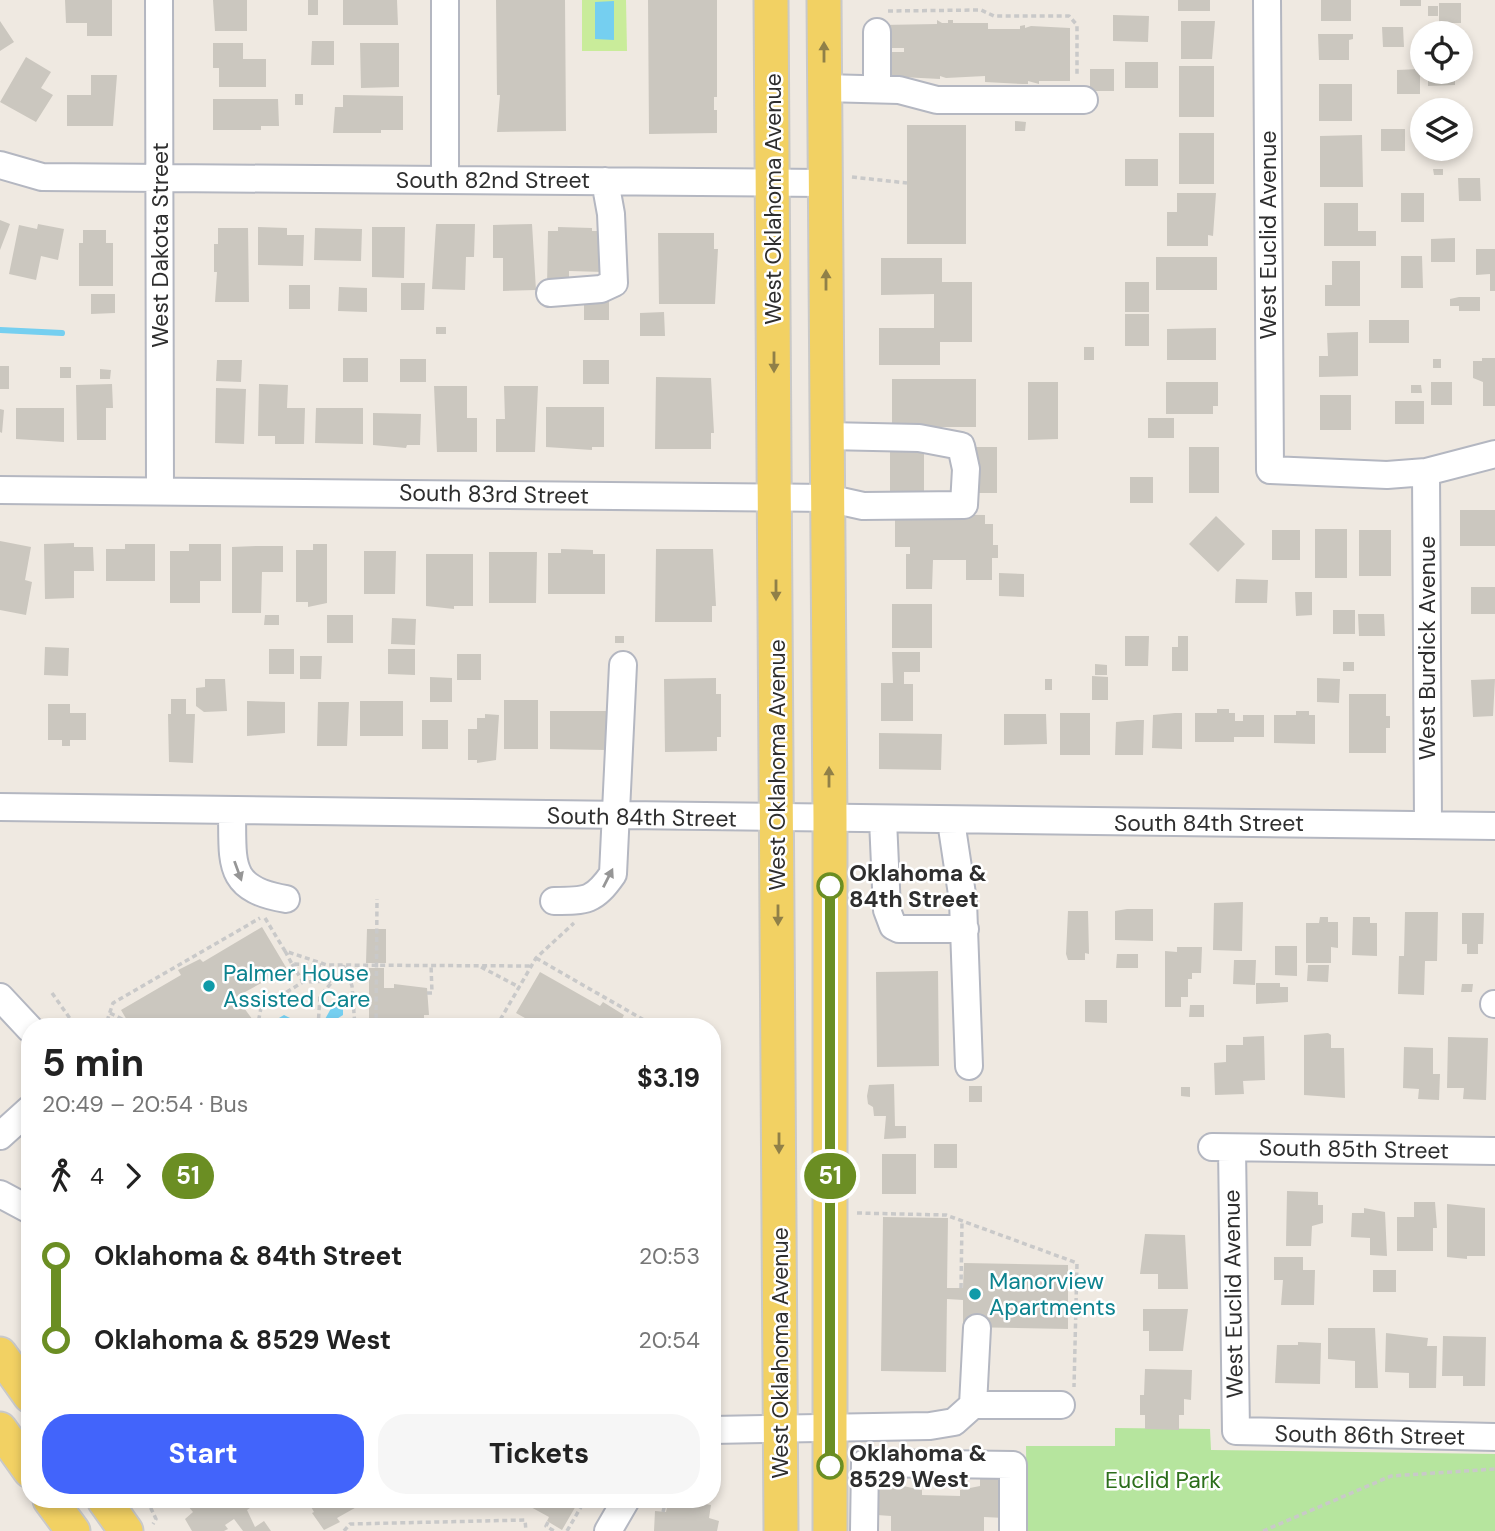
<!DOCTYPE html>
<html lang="en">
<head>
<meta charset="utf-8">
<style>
	body { margin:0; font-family:"DM Sans",sans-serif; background:#f6f6f6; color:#222; height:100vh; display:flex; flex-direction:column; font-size:26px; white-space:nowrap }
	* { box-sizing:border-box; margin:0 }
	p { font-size:23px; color:#767676 }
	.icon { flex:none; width:38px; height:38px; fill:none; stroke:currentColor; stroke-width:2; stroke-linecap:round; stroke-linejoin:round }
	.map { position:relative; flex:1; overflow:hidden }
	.panel { position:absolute; left:21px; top:1018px; width:700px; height:490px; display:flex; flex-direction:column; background:#fff; border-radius:28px; box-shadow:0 4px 10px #0003 }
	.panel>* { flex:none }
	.badge { padding:0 14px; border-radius:23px; font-size:24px; line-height:46px }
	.tools { position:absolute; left:1410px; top:21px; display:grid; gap:14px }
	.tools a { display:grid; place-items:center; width:63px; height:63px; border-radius:50%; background:#fff; box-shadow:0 4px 10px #0003; font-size:35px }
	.map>.badge { position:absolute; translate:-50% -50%; box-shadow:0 0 0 4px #fff }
	.legs { display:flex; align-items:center; gap:10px; height:77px; padding:0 21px; font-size:23px }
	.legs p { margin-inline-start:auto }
	.head { display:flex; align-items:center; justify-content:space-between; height:119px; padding:0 21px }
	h1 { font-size:38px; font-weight:700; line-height:52px }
	.cta { display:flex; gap:14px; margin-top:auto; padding:14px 21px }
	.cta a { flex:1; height:80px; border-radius:28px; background:#4264fb; color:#fff; font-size:28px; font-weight:700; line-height:80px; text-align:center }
	.cta a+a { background:#f6f6f6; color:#222 }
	ul { padding:0 21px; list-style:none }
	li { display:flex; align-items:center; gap:24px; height:84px; font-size:26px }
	li i { display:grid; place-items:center; width:10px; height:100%; margin:0 9px; background:currentColor }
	li i::after { content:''; width:18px; height:18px; margin:-9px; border:5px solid; border-radius:50%; background:#fff }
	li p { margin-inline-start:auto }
	li:first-child i { background:linear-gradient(#0000 50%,currentColor 0) }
	li:last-child i { background:linear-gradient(currentColor 50%,#0000 0) }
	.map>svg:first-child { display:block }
</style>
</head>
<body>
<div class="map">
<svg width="1495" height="1531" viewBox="0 0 1495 1531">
	<rect width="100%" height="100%" fill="#efe9e1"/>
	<path fill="#b6e59e" d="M1115 1428 1210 1429 1211 1450 1495 1454V1531H1027L1026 1446H1115Z"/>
	<path fill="#c9ec9a" d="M582 0H626L627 51H582Z"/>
	<path fill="#75cff0" d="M614 1V40L595 39V2Z
		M339 1002 343 1007V1015L324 1027H281L279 1018 284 1015 302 1024 324 1021 334 1003Z"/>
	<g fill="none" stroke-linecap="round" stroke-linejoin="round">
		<path stroke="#75cff0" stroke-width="6" d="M0 330 62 333"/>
	</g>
	<path fill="#cbc7bf" d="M65 0H112V36H87V23H66Z
		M213 0H247V31H215Z
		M308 0H318V15H308Z
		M343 0H397L398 25H343Z
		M496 0H565L566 131 497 132 500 95H497Z
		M648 0H717V97H714V110H717V133L649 134Z
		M1178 0H1210V11H1178Z
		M1321 0H1351V21H1321Z
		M1400 0H1421V6H1400Z
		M1439 3H1461V23H1439Z
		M1428 6H1438V16H1428Z
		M1113 15 1149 16 1148 42 1113 41Z
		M937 20 942 23H948V20H953V23H988V29H1020V26L1025 25V28L1031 26 1070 28V81H1039V84L1028 81V84H1023L985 82V76L946 78 940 76V79L883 76V52H904V48H882V25L937 24Z
		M0 21 14 42 0 51Z
		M1181 21H1215L1212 59H1181Z
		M1382 27H1403L1404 47H1383Z
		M1318 34H1353V39L1349 40V60H1319Z
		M312 41H334V65H311Z
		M213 43H243V59H266V87H219V68H213Z
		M360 43H399V87L361 88Z
		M26 57 51 72 41 88 53 95 36 122 0 102Z
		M1125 62H1158V88H1125Z
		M1179 66H1214V117H1179Z
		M1090 69H1114V91H1090Z
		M1420 69V94H1397V70Z
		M1428 72H1455V85L1428 86Z
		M91 75H117L113 126H67V95H91Z
		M1319 84H1352V121H1319Z
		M295 94H303V105H295Z
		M343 95 403 96V130H381V133H333L335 107H343Z
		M213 99H278L279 126H261V130H213Z
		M1015 121 1026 122 1025 131H1015Z
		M907 125H966V244H907Z
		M1381 129H1405V151H1381Z
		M1179 133H1214V184H1179Z
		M1362 135 1363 187H1320V136Z
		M1125 159H1158V186H1125Z
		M1433 169H1443V175H1434Z
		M1458 178H1480L1481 201H1459Z
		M1177 193H1216L1213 236 1208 235V246H1167V212H1177Z
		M1401 193H1424V222H1401Z
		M1324 203H1358V231H1376V246H1324Z
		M0 220 10 224 0 250Z
		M38 224 64 229 58 260 41 256 36 280 9 274 19 225 37 229Z
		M436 224H475L474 257H466L465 290 432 289Z
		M532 224 536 290 503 291V258H493V225Z
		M258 227 287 228V235H304L303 266 258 265Z
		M372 227H405L404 278 372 277Z
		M558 227 592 228V231H604V272L569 271V287H547L548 231H558Z
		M218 228H248L249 302H215L217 272H214V244H218Z
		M315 228 362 229 361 261 314 260Z
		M83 230H106V243H113V286H79V243H83Z
		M658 233H714V249H718L715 304H659Z
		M1455 238V262H1431V239Z
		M1476 249H1495V291H1490V274L1476 275Z
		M1401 256H1422L1423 288H1401Z
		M1156 257H1217V290H1156Z
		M881 258H942V282H972V342H940V365H879V328H934V294L881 295Z
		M1332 261H1360V306H1325V285H1332Z
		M1125 282H1149V312H1125Z
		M401 283H425L424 310H401Z
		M289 285H310V309H289Z
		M339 287 367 288V312L338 311Z
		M91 294H115V313L91 314Z
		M584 297H609V320H584Z
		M1459 297H1480V311H1459V306H1450V299Z
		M664 312 665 336H640V313Z
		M1125 314H1149V346H1125Z
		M1369 320H1409V343H1369Z
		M436 327H446V334H436Z
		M1216 328V360H1167V329Z
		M1358 332V376L1319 377V356H1328L1327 333Z
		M1084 347H1094V360H1084Z
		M343 358H368V382H343Z
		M1482 358H1495V406H1483V382L1473 378V361H1482Z
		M400 359H426V382H400Z
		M1433 359H1441V368H1433Z
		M217 360H242L241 382 216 381Z
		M583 360H609V384H583Z
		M0 366H9V389H0Z
		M60 367H71V378H60Z
		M100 369 111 370 110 379H100Z
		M656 377 711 378 714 433H711V449H655Z
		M892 379H976V427H892Z
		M1028 382H1058V439L1028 440Z
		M1166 382H1218V406H1213V414H1166Z
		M1431 382H1452V405H1431Z
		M112 384 113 408H106V440H77L76 385Z
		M259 384 288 385 287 408H305L304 444H275V436H258Z
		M1411 385H1421L1422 393H1411Z
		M434 386H467V418H477V452H437Z
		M504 386H538L535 452H496V419H505Z
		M216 388 246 389 244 444 215 443Z
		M1320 395H1351V430H1320Z
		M1395 401H1424V424H1395Z
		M546 407H604V447H592V450L546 447Z
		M16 408H64V442L16 439Z
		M316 408H363V444L315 443Z
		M0 409 4 410 2 433 0 432Z
		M373 413 421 414 420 445H407L406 448 373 445Z
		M1148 418H1174V438H1148Z
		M924 444V498H890V445Z
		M972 447H997V493H972Z
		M1189 447H1219V493H1189Z
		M1130 477H1153V503H1130Z
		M1460 510H1495V546H1460Z
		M895 514 985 515V524H993V545H998V558H992V580H966V560H933L932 589H906V554H910V547H895Z
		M1216 516 1245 544 1218 572 1189 544Z
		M1315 529H1347V578H1315Z
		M1272 530H1300V560H1272Z
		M1359 530H1391V576H1359Z
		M0 541 31 547 25 580 32 582 26 615 0 610Z
		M74 543V547H93L94 571H74V598L45 599 44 544Z
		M125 544H155V581H106V549H125Z
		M189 544H221V581H200V603H170V551H189Z
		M313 544H327V603L308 607V602H296V550H313Z
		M257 546H283V572H262L261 613H232V547Z
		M561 549 593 550V554H605V594H548V553H561Z
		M656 549H713L716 606H712V622H655Z
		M364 551H396L395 594H364Z
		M489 552H537L536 603H489Z
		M426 554H473V606H454V609L426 606Z
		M999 573 1024 574V597L999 596Z
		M1236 579 1268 580 1267 603H1235Z
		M1471 587H1495V614H1471Z
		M1295 592H1312V615L1296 616Z
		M892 604H932V648H892Z
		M1333 610H1355V634H1333Z
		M1358 614H1384L1385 636H1359Z
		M265 615H279V625H264Z
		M327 615H353V643H327Z
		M392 618 416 619 415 645 391 644Z
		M615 636H624V643H615Z
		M1125 636H1149L1148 666H1125Z
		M1178 636H1188V671H1172V647H1178Z
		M45 647 69 648 68 676 44 675Z
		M269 649H294V674H269Z
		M388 649H415V675L388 674Z
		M892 652H920V672H904V684H913V721H881V683H893Z
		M457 654H481V680H457Z
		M300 656H322L321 679H300Z
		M1343 662H1354V671H1343Z
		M1095 664 1107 665V675H1095Z
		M1092 676 1108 677V700H1092Z
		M430 677 452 678V702H430Z
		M716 678V694H721V737H717V751L665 752 664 679Z
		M1317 678 1340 679 1339 703 1317 702Z
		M205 679H225L227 711 204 712 196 706V688L205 687Z
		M1045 679H1052V690H1045Z
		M1495 679 1493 716 1473 717 1471 680Z
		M1349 694H1386V716H1390V728H1386V753H1349Z
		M171 699H186V714H195L193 763 169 762 168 714H171Z
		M504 700H538V749H504Z
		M247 701 285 702V733L247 736Z
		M360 701H403V736H360Z
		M318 702H349L347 746H317Z
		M48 704H70V713H86V740H70V746H62V740H48Z
		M1217 709H1229V713H1235V721H1243V715H1264V737H1234V742H1195V713H1217Z
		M550 711H607V750L550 749Z
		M1296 711H1309V715H1315V744L1274 743V715H1296Z
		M1060 713H1090V755H1060Z
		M1175 713H1182V749L1152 748 1153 715Z
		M485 714 499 715 496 760 477 763V760H468V729H477V718H485Z
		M1004 714H1046L1047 744 1004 745Z
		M422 720H448V749H422Z
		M1137 720H1144L1143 755H1115L1116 722Z
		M879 733 942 734 941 770 879 769Z
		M1243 902 1242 951 1213 950 1214 903Z
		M1127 909H1153V941L1115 940V911Z
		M1068 911H1088L1089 954 1085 953V960H1068L1066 954Z
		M1405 912H1438L1437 961H1425L1424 995 1398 994 1399 956H1404Z
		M1462 913H1484L1483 944H1478V954H1467V944H1462Z
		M1320 917H1328V922H1338V948L1331 947V963H1306V923H1319Z
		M1353 917H1370V923H1377V956L1352 955Z
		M262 927 287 969 236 997 258 1027H198L195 1022 186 1027H131L121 1010 181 975 178 970 200 959 203 962Z
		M367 929H386V963H366Z
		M1275 946H1297V976L1275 975Z
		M1177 947H1202L1201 973H1192V979H1188V997H1181V1007H1165V951L1177 952Z
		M1117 954H1138V968H1116Z
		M1234 960H1256L1255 985 1233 984Z
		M1308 965H1329L1328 982 1307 981Z
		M369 968H384V988H394V984L427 988 429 1015H424V1027H369Z
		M938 971 939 1066 877 1067 876 972Z
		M540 972 600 1006 603 1002 624 1015 622 1019 637 1027H541L516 1013Z
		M1256 983H1280V987H1288V1002L1256 1004Z
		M1462 984H1473L1472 992H1461Z
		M1085 1000H1107V1023L1085 1022Z
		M1190 1005H1204V1017H1189Z
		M1328 1033 1331 1035V1048H1344L1345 1098 1304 1095V1035Z
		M1264 1036 1265 1080 1243 1081 1244 1094 1215 1095 1214 1063 1226 1062V1045H1243V1037Z
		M1448 1037 1488 1038 1486 1100 1463 1099 1464 1088H1447Z
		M1404 1047 1433 1048V1074H1440L1439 1100 1418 1099 1419 1089 1403 1088Z
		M894 1084 895 1126H906V1138L884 1139 886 1116H874L873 1107 868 1104 867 1096 869 1085Z
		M969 1086H982V1102H969Z
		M1181 1087H1190V1097L1181 1096Z
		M934 1144H957V1168H934Z
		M882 1154H916V1194H882Z
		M1287 1191 1318 1192V1205H1323V1223L1312 1226 1311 1246H1286Z
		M1414 1202H1435L1437 1228H1433V1251H1397V1217H1414Z
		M1447 1204 1485 1208V1256H1467V1259L1447 1257Z
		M1364 1208 1385 1212 1387 1256 1370 1255V1238L1351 1237 1352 1213H1364Z
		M883 1217 948 1218 947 1288H963L964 1263 1068 1265V1329L963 1327V1300L947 1299 946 1372 881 1371Z
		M1145 1234 1185 1235 1188 1289H1158V1274H1140Z
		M1274 1257H1303V1270H1315L1314 1305H1281L1283 1280H1274Z
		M1373 1270H1396V1292H1373Z
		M1143 1309H1188L1183 1351H1149V1331H1143Z
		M1328 1328H1375L1378 1388H1355V1361L1328 1359Z
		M1386 1333 1428 1338 1427 1346H1437L1436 1388H1409V1373L1385 1372Z
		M1443 1336 1486 1337 1485 1386H1463V1376H1442Z
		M1298 1342 1321 1343 1320 1384 1275 1383 1277 1345H1298Z
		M1145 1369 1192 1370 1191 1400 1184 1399V1415H1179V1430L1145 1429V1415H1140V1395H1144Z
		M878 1473H904L903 1486 922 1490V1495L960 1496V1490L980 1486V1474H1006L1005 1518 984 1517V1531H891V1516L877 1515Z
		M183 1500H262L247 1510 255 1527 264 1521 271 1531H243L234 1519 225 1525 228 1529 224 1531H192L185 1519 193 1512Z
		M315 1500H369L337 1518 340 1522 324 1530 312 1513 314 1512 310 1505Z
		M518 1500H570L577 1504 562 1530 547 1521 549 1517Z
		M686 1501 711 1505 709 1518 719 1521 717 1531H654L655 1511 666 1512 668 1503 685 1506Z"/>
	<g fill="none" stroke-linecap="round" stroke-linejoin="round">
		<defs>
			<path id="minor" d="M159 0 160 490
				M445 0V180
				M1267 0 1270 470 1387 475 1426 472 1495 454
				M877 32V88
				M824 88 899 90 937 100H1084
				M0 165 42 177 825 183
				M550 293 601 289 614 283 611 214 605 181
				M1426 472 1428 825
				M0 490 827 498 863 506 964 505 966 469 961 446 919 438 827 436
				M0 807 1495 826
				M232 811C233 863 226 889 286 899
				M883 820 887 910 893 926 899 929H965
				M951 821 963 901 969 1066
				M554 901C587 901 594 901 613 874L623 665
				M0 997 30 1029
				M1494 1004H1495
				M0 1136 30 1109
				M1212 1147 1495 1151
				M1232 1148 1236 1431 1495 1437
				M0 1194 30 1210
				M973 1405 977 1328
				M712 1430 930 1426 954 1422 973 1405H1061
				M608 1531 626 1500
				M864 1531 865 1463 1013 1465V1531"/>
			<path id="major" d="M771 0 781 1531
				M824 0 830 819V1531
				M0 1354 30 1396
				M0 1429 30 1471
				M50 1500 73 1531
				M104 1500 126 1531"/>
		</defs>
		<use href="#minor" stroke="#b4b7c1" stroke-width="30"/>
		<use href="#major" stroke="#c9c9c9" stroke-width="37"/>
		<path stroke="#c9c9c9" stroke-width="3.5" stroke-dasharray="5 3.5" stroke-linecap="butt" d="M888 11 981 10 994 16H1069L1077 25V77
			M852 177 907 183
			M265 918 285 951 327 965 531 966
			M285 951 292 964 321 965
			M536 958 656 1027
			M292 964 303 982
			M345 967 352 986 355 1027
			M481 967 519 987
			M52 993 76 1027
			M427 993H432L431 965
			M110 1013 122 1019 127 1027
			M101 1027 107 1021 113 1003 260 918
			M265 1027 259 1018 261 1008 303 982 333 981 341 974 344 965
			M318 1027 320 996 332 982
			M376 1027 377 899
			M496 1027 536 958 574 923
			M857 1213 946 1215 1077 1263 1074 1387
			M961 1288 962 1221
			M147 1500 156 1519 153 1524
			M663 1512 666 1500
			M548 1522 546 1526 554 1531
			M344 1531 350 1524 525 1520 526 1531
			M567 1531 585 1500
			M1263 1531 1391 1476 1495 1469"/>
		<use href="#minor" stroke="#fff" stroke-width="26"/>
		<use href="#major" stroke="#f2d163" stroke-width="33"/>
	</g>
	<defs><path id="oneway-solid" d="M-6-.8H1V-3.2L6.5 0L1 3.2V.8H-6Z" transform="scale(1.75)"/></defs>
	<g fill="#908048">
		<use href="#oneway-solid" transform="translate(824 52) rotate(-90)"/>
		<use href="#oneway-solid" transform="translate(826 280) rotate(-90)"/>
		<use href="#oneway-solid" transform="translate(774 362) rotate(90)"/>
		<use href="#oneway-solid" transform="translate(776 590) rotate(90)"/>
		<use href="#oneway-solid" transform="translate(829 777) rotate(-90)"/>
		<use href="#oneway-solid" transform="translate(778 915) rotate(90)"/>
		<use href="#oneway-solid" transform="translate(779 1143) rotate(90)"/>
	</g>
	<g fill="#969696">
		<use href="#oneway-solid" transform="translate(238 871) rotate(70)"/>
		<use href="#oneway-solid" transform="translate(608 878) rotate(-63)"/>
	</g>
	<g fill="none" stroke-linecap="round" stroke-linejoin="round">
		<defs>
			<path id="line-1" d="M830 886V1466"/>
		</defs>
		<use href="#line-1" stroke="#fff" stroke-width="16"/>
		<use href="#line-1" stroke="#6b8e23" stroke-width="10"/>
	</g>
	<g fill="#fff" stroke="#6b8e23" stroke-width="3.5">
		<circle cx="830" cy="886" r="12"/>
		<circle cx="830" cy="1466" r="12"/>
	</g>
	<g fill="#0f9aa8" stroke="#fff" stroke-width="2.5">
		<circle cx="209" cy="986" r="7"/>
		<circle cx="975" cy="1294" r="7"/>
	</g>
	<g text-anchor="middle" stroke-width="5" stroke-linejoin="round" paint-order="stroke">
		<g font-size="23" fill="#2e2e2e" stroke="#fff">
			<text x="493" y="188">South 82nd Street</text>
			<text transform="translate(773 199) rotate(-90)" y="8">West Oklahoma Avenue</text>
			<text transform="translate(1268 235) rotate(-90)" y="8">West Euclid Avenue</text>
			<text transform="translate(160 245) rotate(-90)" y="8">West Dakota Street</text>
			<text transform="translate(494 494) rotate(1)" y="8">South 83rd Street</text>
			<text transform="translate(1427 648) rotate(-90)" y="8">West Burdick Avenue</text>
			<text transform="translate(777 765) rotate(-90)" y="8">West Oklahoma Avenue</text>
			<text transform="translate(642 817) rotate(1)" y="8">South 84th Street</text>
			<text x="1209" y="831">South 84th Street</text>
			<text transform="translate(1354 1149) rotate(1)" y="8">South 85th Street</text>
			<text transform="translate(1233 1294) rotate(-91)" y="8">West Euclid Avenue</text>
			<text transform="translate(780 1353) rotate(-90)" y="8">West Oklahoma Avenue</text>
			<text transform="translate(1370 1435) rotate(1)" y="8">South 86th Street</text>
		</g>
		<g font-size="23" font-weight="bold" fill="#2e2e2e" stroke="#fff" text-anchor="start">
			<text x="849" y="881">Oklahoma &amp;<tspan x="849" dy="26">84th Street</tspan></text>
			<text x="849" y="1461">Oklahoma &amp;<tspan x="849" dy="26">8529 West</tspan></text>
		</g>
		<g font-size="23" fill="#0d838f" stroke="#fff" text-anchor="start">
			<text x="223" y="981">Palmer House<tspan x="223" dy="26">Assisted Care</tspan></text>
			<text x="989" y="1289">Manorview<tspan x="989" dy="26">Apartments</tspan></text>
		</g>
		<g font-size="23" fill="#2c6e1b" stroke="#fff">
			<text x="1163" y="1488">Euclid Park</text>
		</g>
	</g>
</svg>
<div class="tools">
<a><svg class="icon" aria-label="locate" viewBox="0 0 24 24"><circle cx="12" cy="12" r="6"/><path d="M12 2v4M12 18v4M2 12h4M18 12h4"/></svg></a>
<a><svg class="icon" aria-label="layers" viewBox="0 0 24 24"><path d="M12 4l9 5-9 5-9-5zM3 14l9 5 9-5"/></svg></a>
</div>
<b class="badge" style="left:830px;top:1176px;background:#6b8e23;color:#fff">51</b>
<section class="panel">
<div class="head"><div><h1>5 min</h1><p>20:49 – 20:54 · Bus</p></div><b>$3.19</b></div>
<div class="legs"><svg class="icon" aria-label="walk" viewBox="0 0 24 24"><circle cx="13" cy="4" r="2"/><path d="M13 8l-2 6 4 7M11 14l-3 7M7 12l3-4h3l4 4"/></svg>4<svg class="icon" aria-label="forward" viewBox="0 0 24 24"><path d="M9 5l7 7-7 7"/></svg><b class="badge" style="background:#6b8e23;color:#fff">51</b></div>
<ul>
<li><i style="color:#6b8e23"></i><b>Oklahoma &amp; 84th Street</b><p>20:53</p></li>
<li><i style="color:#6b8e23"></i><b>Oklahoma &amp; 8529 West</b><p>20:54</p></li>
</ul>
<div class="cta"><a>Start</a><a>Tickets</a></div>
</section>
</div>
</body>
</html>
